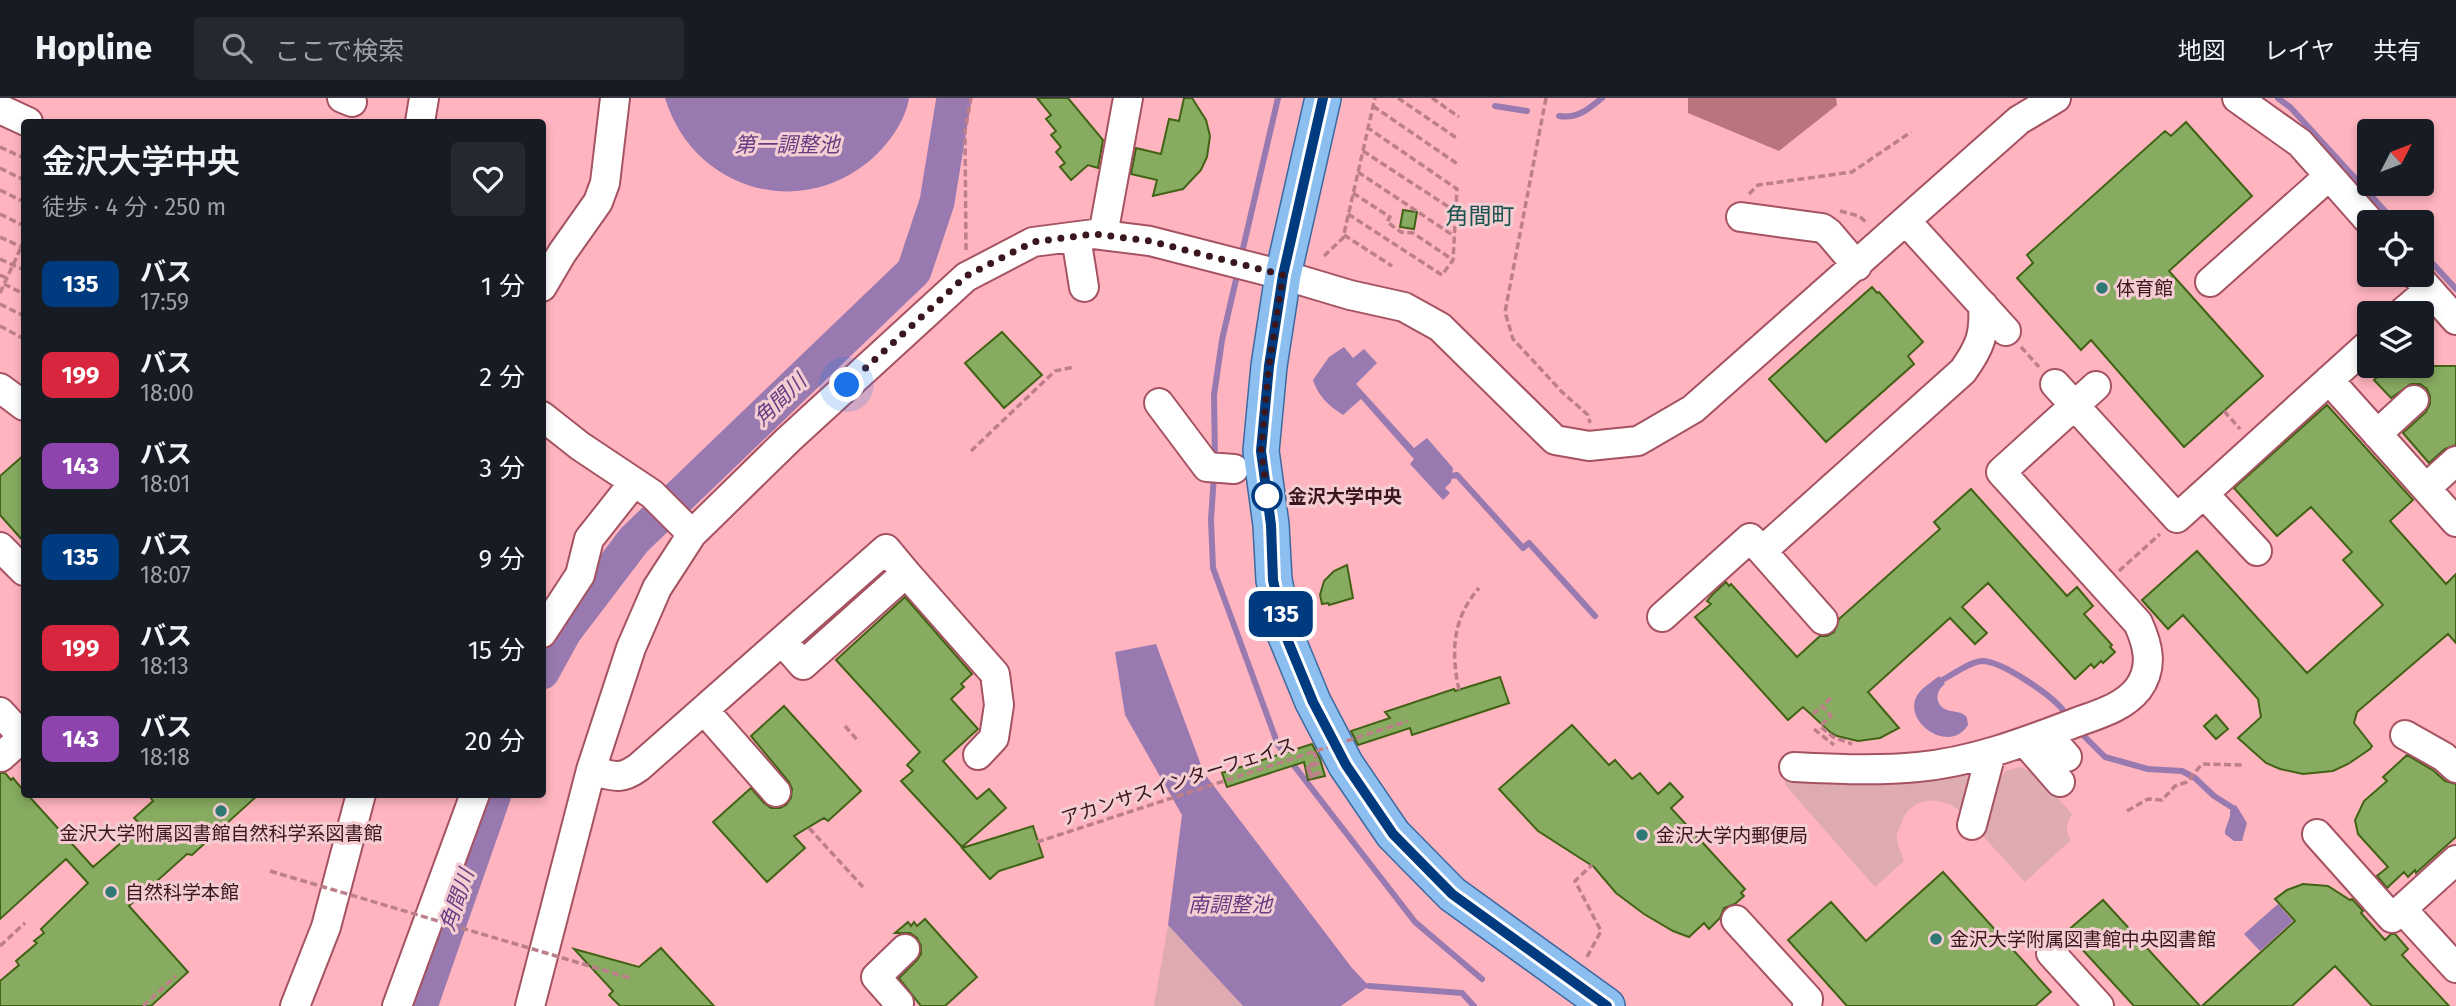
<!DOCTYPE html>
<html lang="ja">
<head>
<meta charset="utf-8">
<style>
	body { margin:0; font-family:"Fira Sans","Noto Sans JP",sans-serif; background:#242831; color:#f1f3f6; height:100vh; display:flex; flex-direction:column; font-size:26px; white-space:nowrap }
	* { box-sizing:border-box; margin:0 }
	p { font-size:23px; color:#9ea1a6 }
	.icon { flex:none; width:38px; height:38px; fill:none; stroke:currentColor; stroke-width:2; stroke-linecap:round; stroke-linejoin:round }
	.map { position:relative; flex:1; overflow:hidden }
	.details { position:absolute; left:21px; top:21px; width:525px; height:679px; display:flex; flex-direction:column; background:#171b24; border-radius:7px; box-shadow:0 4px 10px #0003 }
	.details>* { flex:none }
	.badge { padding:0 14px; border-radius:10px; font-size:24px; line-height:46px }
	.needle { width:46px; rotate:48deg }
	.controls { position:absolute; left:2357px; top:21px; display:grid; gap:14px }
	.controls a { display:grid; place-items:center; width:77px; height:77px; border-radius:7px; background:#171b24; box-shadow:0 4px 10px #0003; font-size:35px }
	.you { position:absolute; width:35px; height:35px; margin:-18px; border:5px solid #fff; border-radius:50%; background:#1a73e8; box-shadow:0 0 0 10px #1a73e833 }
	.map>.badge { position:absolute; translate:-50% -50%; box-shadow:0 0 0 4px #fff }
	.round { display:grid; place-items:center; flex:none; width:74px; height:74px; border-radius:7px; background:#242831 }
	.overview { display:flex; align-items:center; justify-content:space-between; height:119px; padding:0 21px }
	h1 { font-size:33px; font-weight:600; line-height:52px }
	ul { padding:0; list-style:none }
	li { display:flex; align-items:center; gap:21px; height:91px; padding:0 21px }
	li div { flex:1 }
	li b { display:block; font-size:26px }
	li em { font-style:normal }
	li .badge { min-width:77px; font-weight:700; text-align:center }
	header { display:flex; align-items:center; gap:42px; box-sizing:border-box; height:98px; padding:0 35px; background:#171b24; border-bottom:2px solid #363941 }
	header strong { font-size:33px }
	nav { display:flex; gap:38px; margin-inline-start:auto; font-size:24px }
	.search { width:490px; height:63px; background:#242831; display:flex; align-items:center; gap:18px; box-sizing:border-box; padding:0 24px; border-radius:7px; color:#9ea1a6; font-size:26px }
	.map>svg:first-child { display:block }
</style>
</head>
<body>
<header>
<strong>Hopline</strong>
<div class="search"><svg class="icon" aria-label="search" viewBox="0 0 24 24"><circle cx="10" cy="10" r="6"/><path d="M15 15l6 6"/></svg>ここで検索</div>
<nav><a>地図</a><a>レイヤ</a><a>共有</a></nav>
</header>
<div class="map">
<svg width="2456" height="908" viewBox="0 0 2456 908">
	<rect width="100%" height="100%" fill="#ffb4bf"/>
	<path fill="#deabb1" d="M2019 669 2035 675 2072 716C2066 726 2065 732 2071 742L2025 784 1981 736 1998 682 2006 673Z
		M1966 674 1971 680 1966 707 1959 712C1939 697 1910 698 1901 726 1899 731 1896 737 1897 742 1898 749 1902 756 1904 763L1875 789 1786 688 1785 684 1789 680Z
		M1168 827 1243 908H1154Z"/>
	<path fill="#b9747e" d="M1688 0H1836L1837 7 1779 53 1688 15Z"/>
	<path fill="#9879b0" d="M665 0H909C906 20 892 41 878 55 807 125 694 95 665 0Z
		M1344 249 1353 260 1364 251 1377 265 1356 286 1414 350 1427 340 1453 370 1451 384 1445 390 1450 395 1443 402 1410 366 1414 361 1361 301 1343 317C1329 308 1318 298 1313 282L1329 259Z
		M1156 546 1204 675 1352 870 1369 888 1341 908H1243L1168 827 1182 717 1125 617 1115 554Z
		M1939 578 1945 586C1936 592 1934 605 1945 611 1950 614 1958 613 1963 616 1968 619 1967 621 1968 627 1949 658 1900 622 1918 596 1923 589 1932 584 1939 578Z
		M2236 707 2247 725 2242 743H2234L2225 736C2225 727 2231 722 2230 713Z
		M2278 806 2293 823 2260 853 2244 836Z"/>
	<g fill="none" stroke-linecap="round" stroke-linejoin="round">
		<path stroke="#9879b0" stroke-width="6" d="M2278 0 2291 10 2395 124
			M1495 8 1527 13
			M1559 18C1577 21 1589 11 1602 0
			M2422 154 2456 191
			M1241 159 1278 0
			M1215 363 1214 297 1222 242 1238 173
			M1214 377 1211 422 1213 470 1278 647 1415 824 1482 881
			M1452 378 1457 377 1523 450 1529 445 1595 518
			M1942 582C1954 576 1969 564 1982 563 2002 563 2051 597 2063 612
			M2084 638 2105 659 2148 671 2182 673 2195 680 2214 698 2233 710
			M1369 888 1462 895 1474 908"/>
		<path stroke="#9879b0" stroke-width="35" d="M542 574 564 534 634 442 914 173 937 104 954 0
			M420 908 494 696"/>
	</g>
	<path fill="#87ab60" stroke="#426316" stroke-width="2" d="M1037 0H1068L1103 42 1098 70 1088 67 1071 82 1060 69 1065 65 1056 54 1061 49 1051 37 1056 33 1046 21 1051 17Z
		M1184 0H1192L1206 22 1210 38 1207 59 1201 72 1183 91 1153 98 1157 82 1131 76 1136 50 1161 56 1169 21 1179 23Z
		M2186 24 2252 98 2169 173 2263 278 2184 349 2091 242 2081 252 2017 180 2033 165 2027 157 2165 33 2171 38Z
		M1403 112 1417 114 1414 131 1400 129Z
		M1872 189 1877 195 1879 194 1923 244 1908 258 1914 266 1826 344 1769 281Z
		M1002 234 1042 277 1004 310 965 265Z
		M2389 268H2456V347L2445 351 2429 365 2403 335 2426 314 2430 306V298L2427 291 2420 286H2411L2391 300 2374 282Z
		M2327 307 2413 402 2390 423 2446 486 2456 476V545L2448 536 2357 614 2354 625 2372 648 2370 651 2348 666 2333 673 2303 676 2280 671 2266 665 2238 640 2261 619 2258 601 2183 517 2168 531 2142 502 2197 453 2307 575 2383 507 2343 462 2352 454 2311 409 2277 438 2234 390Z
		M24 357V444L0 417V378Z
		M1971 391 2067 498 2077 489 2093 508 2084 516 2112 547 2110 549 2115 554 2103 565 2101 563 2094 570 2091 566 2075 581 1988 485 1962 509 1987 535 1975 546 1950 520 1868 594 1899 630 1880 640 1858 643 1837 638 1830 634 1803 609 1788 622 1695 519 1711 506 1707 503 1712 497 1726 484 1729 488 1731 486 1797 559 1820 538H1827L1834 534 1839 521 1940 431 1934 424Z
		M1347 467 1353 500 1329 507 1328 505 1322 506 1320 497 1324 483 1334 473Z
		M905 499 972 576 961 586 964 589 951 601 978 631 943 663 977 701 989 691 1006 710 962 749 901 683 913 673 907 667 920 654 836 562Z
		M1500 579 1509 605 1412 637 1410 630 1358 647 1351 633 1390 620 1385 614 1454 591 1455 593Z
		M784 608 861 693 828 723 824 720 794 738 805 750 767 784 713 724 751 690 764 705 771 710H780L786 707 791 700 792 691 789 684 751 638Z
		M2216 617 2228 631 2216 641 2204 628Z
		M1572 627 1609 667 1615 662 1632 681 1640 675 1658 696 1670 685 1683 699 1671 710 1745 791 1741 795 1744 798 1735 806 1724 810 1720 820 1709 831 1704 825 1689 839 1673 833 1644 816 1616 795 1594 769 1538 733 1499 691Z
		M1312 646 1320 661 1325 678 1308 682 1304 664 1227 689 1222 675Z
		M2407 657 2434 673 2445 683 2456 686V739L2416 775 2415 772 2408 779 2404 774 2387 790 2377 778 2388 769 2358 736 2355 722 2364 703 2387 683 2383 679Z
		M0 675H5L11 682 13 680 24 693V696H27L93 769 122 744 119 741 138 724 134 720 153 703 148 696H259L192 757 187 756 129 808 188 874 151 908H0V883L19 867 16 863 37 845 34 843 44 835 41 831 88 785 66 761 0 821Z
		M1033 728 1043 759 999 773 990 781 962 750Z
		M1943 774 2051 894 2035 908H1847L1788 842 1831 804 1866 843Z
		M2303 786 2328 788 2350 802 2352 801 2363 813 2361 815 2385 842 2391 836H2395L2408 851 2402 857 2449 908H2372L2335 868 2292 908H2202L2295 823 2275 801 2287 792Z
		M2103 802 2200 908H2134L2070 838 2066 834Z
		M925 821 977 879 945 908H921L899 880 917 862 921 856V848L917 840 910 835H895L908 824 911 828 914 824 917 828Z
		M661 850 714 908H620L609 897 613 893 574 851 639 869Z"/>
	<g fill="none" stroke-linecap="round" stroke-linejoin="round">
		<defs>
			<path id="minor" d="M342 0 352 4
				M2237 0 2300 45 2370 124
				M0 11 28 24
				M420 24 424 0
				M1741 119 1822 130 1829 135 1857 168
				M1906 123 2006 233
				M1103 137 1128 0
				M1076 139 1084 189
				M2416 177 2456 222
				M2210 184 2329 78
				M542 189 562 155 598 104 605 85 615 0
				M2402 215 2429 192
				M2329 282 2456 424
				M2055 286 2177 420 2370 245
				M0 290 24 308
				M1159 305 1207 369 1234 371
				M542 318 580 348 652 396 692 436
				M2377 336 2414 302
				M2426 390 2456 363
				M2204 396 2257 453
				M0 449 24 473
				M906 475 995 576 999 607 994 640 978 657
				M1662 519 1750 440 1762 453
				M1823 522 1762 453 1963 273C1980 249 1985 237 1983 207
				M542 535 580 477 589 441 634 384
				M704 612 776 694
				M0 614 23 639
				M2047 636 2067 659
				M2405 637 2444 659 2456 670
				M2025 644 2060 684
				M1 659 24 638
				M1794 669C1835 671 1877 673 1918 669 1972 664 2022 645 2072 626 2095 617 2122 611 2138 591 2154 569 2148 547 2138 525L2001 374 2096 288
				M591 672C613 678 620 683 639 669L886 451 906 475 803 567 782 543
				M1972 727 1991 655
				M2317 736 2392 820 2402 811 2456 870
				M2402 811 2456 762
				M1736 822 1808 901 1807 908
				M2051 855 2099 908
				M295 908 326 829 361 696
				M397 908 475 696
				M530 908 591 672 631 550 657 490 692 436 788 342 966 179 1033 144 1094 136 1150 143 1283 177 1350 197 1404 209 1440 229 1555 342 1589 348 1638 343 1693 311 2019 22 2056 0
				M896 908 899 905 876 879 905 851"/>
			<path id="major" d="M1323 0 1283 177 1269 268 1261 353 1271 427 1274 482 1285 536 1313 604 1346 667 1393 736 1452 796 1607 908"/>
		</defs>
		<use href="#minor" stroke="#a55261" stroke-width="32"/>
		<use href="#major" stroke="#3e699f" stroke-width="38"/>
		<path stroke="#bd7f89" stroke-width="3.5" stroke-dasharray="7 3.5" stroke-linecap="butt" d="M1398 0 1458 41
			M1432 0 1459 19
			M1546 0 1505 214 1513 241 1562 294 1588 317 1590 325
			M1373 8 1459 67
			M0 49 24 60
			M1363 53 1455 113
			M0 70 24 82
			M1358 74 1454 138
			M0 92 24 104
			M1353 95 1390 119 1387 124 1401 134 1413 135 1453 162
			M1749 96 1758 87 1852 74 1911 34
			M1840 113 1859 118 1867 125
			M0 116 24 128
			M1348 116 1442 177 1453 162 1457 91 1368 30
			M1344 137 1392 168
			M0 139 24 150
			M966 152 965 33 971 0
			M1324 158 1343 140 1375 0
			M0 161 24 172
			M0 177 7 180
			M4 186 24 196
			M0 195 24 143
			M0 206 24 218
			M0 228 24 241
			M2021 249 2039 269
			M2224 313 2240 331
			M971 353 1055 273 1074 269
			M2119 473 2160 436
			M1459 592C1451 554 1452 521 1479 490
			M1831 600 1822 608 1831 618 1820 628 1833 639 1852 646
			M1813 616 1822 608
			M845 628 859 644
			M1814 631 1834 647
			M1316 665 1307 667 1310 679 1321 675
			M1317 666 1308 668 1310 678 1320 675
			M1316 667 1309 668 1311 677 1319 674
			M2127 713 2148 701 2162 702 2175 688 2187 684 2202 666 2245 667
			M809 730 863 789
			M0 848 25 825
			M1587 859 1601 833 1575 783 1592 767
			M143 908 176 878"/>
		<use href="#minor" stroke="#fff" stroke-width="28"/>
		<use href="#major" stroke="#8cbfef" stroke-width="35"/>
		<path stroke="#bd7f89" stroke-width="3.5" stroke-dasharray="7 3.5" stroke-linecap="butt" d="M1314 654 1318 667
			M1037 744 1408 623
			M270 773 630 880"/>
	</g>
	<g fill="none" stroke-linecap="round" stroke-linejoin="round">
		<defs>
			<path id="line" d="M1323 0 1283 177 1269 268 1261 353 1271 427 1273 482 1285 536 1313 604 1346 667 1393 736 1452 796 1607 908"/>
		</defs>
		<use href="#line" stroke="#fff" stroke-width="16"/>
		<use href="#line" stroke="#003b80" stroke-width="10"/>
		<path stroke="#3a171e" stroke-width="7" stroke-dasharray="0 12.6" d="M847 287 966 178 1033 144 1094 136 1150 143 1283 177 1269 268 1261 353 1268 402 1267 398"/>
	</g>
	<g fill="#2f7873" stroke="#f4cdd2" stroke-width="2.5">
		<circle cx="2102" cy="190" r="7"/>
		<circle cx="221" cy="713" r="7"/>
		<circle cx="1642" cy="737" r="7"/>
		<circle cx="111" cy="794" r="7"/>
		<circle cx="1936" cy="841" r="7"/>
	</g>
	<circle fill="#fff" stroke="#003b80" stroke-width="3.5" cx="1267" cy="398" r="14"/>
	<g text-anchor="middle" stroke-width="6" stroke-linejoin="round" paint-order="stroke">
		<g font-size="19" fill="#3a171e" stroke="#f4cdd2" text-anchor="start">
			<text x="2116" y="197">体育館</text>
			<text x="221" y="742" text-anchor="middle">金沢大学附属図書館自然科学系図書館</text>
			<text x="1656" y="744">金沢大学内郵便局</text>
			<text x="125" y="801">自然科学本館</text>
			<text x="1950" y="848">金沢大学附属図書館中央図書館</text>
		</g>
		<g font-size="19" font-weight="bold" fill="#3a171e" stroke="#f4cdd2" text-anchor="start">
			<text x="1288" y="405">金沢大学中央</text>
		</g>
		<g font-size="19" fill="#3a171e" stroke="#f4cdd2">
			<text transform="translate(1178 683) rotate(-18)" y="7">アカンサスインターフェイス</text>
		</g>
		<g font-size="21" font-style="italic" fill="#663c82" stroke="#f4cdd2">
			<text x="787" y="54">第一調整池</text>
			<text transform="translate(780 302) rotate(-44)" y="7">角間川</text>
			<text transform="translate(457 802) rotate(-71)" y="7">角間川</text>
			<text x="1230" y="814">南調整池</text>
		</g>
		<g font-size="23" fill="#185350" stroke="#f4cdd2">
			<text x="1480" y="126">角間町</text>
		</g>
	</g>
</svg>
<div class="controls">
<a><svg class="needle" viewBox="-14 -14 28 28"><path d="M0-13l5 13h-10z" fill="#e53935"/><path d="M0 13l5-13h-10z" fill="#9ea1a6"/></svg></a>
<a><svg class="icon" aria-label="locate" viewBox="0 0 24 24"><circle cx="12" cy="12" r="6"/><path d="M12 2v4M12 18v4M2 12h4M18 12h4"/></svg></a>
<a><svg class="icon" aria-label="layers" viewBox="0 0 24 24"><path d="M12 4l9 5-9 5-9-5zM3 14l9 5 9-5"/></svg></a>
</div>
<div class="you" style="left:847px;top:287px"></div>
<b class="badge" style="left:1281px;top:516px;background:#003b80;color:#fff">135</b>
<section class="details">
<div class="overview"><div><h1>金沢大学中央</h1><p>徒歩 · 4 分 · 250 m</p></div><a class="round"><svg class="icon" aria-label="heart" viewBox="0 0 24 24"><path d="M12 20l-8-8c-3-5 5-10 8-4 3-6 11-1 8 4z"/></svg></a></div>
<ul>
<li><span class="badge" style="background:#003b80;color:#fff">135</span><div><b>バス</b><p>17:59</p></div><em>1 分</em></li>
<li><span class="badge" style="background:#d7263d;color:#fff">199</span><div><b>バス</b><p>18:00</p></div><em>2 分</em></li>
<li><span class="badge" style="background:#8e44ad;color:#fff">143</span><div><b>バス</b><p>18:01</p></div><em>3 分</em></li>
<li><span class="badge" style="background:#003b80;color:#fff">135</span><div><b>バス</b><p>18:07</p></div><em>9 分</em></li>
<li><span class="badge" style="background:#d7263d;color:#fff">199</span><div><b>バス</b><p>18:13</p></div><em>15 分</em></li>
<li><span class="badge" style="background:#8e44ad;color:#fff">143</span><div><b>バス</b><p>18:18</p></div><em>20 分</em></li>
</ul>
</section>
</div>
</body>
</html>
